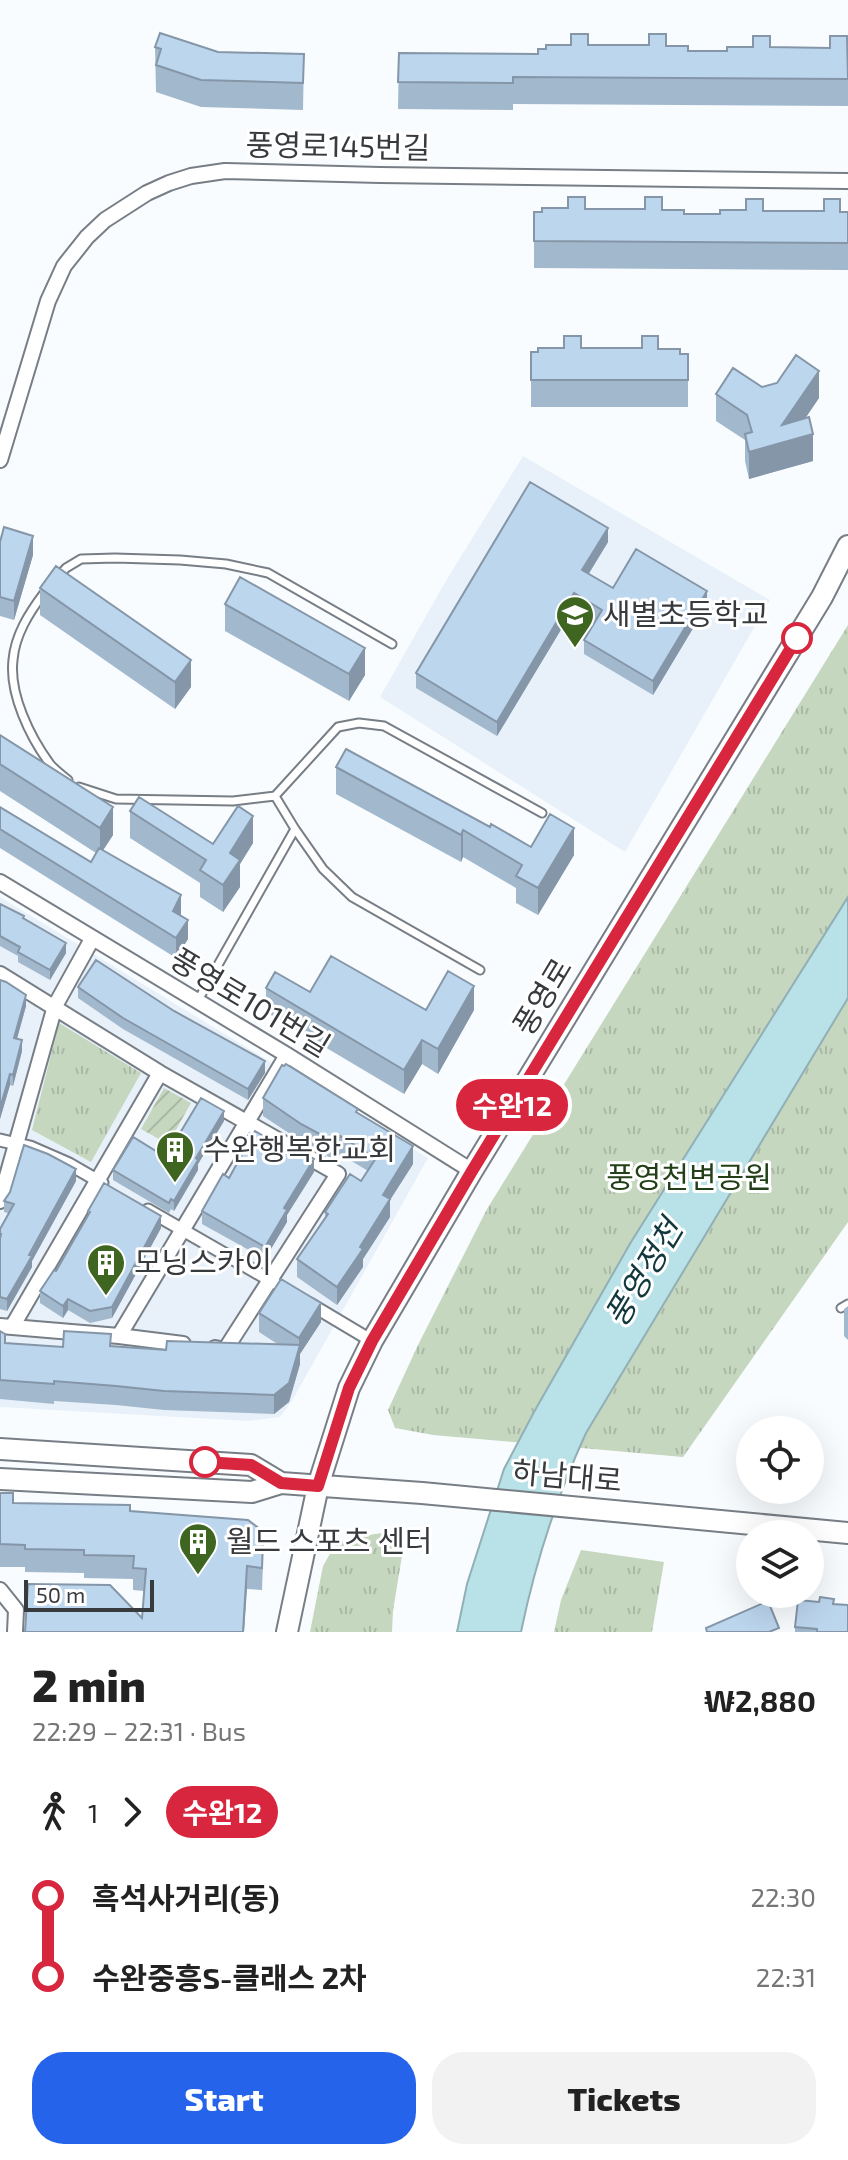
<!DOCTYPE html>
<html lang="en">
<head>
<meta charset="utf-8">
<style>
	body { margin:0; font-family:"Exo 2","Noto Sans KR",sans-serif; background:#f2f2f2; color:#222; height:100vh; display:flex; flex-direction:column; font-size:30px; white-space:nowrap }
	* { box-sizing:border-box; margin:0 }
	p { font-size:26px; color:#767676 }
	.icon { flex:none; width:44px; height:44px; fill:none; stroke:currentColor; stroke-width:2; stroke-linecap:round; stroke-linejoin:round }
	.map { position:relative; height:1632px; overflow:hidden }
	.sheet { display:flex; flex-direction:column; background:#fff; flex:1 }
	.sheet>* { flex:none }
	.badge { padding:0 16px; border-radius:26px; font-size:28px; line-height:52px }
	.buttons { position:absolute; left:736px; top:1416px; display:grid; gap:16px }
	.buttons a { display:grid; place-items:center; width:88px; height:88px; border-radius:50%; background:#fff; box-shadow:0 8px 32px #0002; font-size:40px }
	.scale { position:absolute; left:24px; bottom:20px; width:130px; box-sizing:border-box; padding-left:8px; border:4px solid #383b3e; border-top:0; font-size:22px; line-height:28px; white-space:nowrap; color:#383b3e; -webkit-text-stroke:6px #fff; paint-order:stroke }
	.map>.badge { position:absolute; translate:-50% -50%; box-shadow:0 0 0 4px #fff }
	.legs { display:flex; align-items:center; gap:12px; height:88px; padding:0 32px; font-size:26px }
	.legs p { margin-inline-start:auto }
	.head { display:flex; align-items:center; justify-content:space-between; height:136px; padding:0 32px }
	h1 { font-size:44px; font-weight:800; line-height:60px }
	.button { display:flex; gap:16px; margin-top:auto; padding:16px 32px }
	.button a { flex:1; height:92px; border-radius:32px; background:#2563eb; color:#fff; font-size:32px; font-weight:800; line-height:92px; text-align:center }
	.button a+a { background:#f2f2f2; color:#222 }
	ul { padding:0 32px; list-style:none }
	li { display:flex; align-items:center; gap:28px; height:80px; font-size:30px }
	li i { display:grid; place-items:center; width:12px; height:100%; margin:0 10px; background:currentColor }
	li i::after { content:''; width:20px; height:20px; margin:-10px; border:6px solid; border-radius:50%; background:#fff }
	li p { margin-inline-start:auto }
	li:first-child i { background:linear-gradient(#0000 50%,currentColor 0) }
	li:last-child i { background:linear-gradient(currentColor 50%,#0000 0) }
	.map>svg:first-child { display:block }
</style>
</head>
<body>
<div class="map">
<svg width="848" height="1632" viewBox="0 0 848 1632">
	<defs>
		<pattern id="park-tufts" width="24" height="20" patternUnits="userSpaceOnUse" patternTransform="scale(2)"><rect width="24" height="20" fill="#c5d7bf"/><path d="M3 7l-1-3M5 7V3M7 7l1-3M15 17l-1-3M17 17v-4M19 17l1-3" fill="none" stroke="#aab9a5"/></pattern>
		<pattern id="garden-furrows" width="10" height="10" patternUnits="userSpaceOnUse" patternTransform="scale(2)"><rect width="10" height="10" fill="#c5d7bf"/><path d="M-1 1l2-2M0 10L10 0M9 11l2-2" fill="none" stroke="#aab9a5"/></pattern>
	</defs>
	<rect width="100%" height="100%" fill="#f9fcff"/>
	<path fill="#e8f1f9" d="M523 456 770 600 625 852 380 697 447 579Z
		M0 897 428 1158 292 1401 280 1417 249 1421 0 1407Z"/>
	<path fill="url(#park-tufts)" d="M848 625V1222L683 1457 433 1435 395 1428 388 1410 418 1345 487 1209Z
		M59 1023 141 1073 91 1162 32 1130Z
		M406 1531 393 1611 392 1632H310L323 1566 336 1543 374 1534Z
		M581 1550 664 1562 652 1632H554L561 1600Z"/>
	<path fill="url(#garden-furrows)" d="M164 1088 191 1103 168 1144 141 1129Z"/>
	<path fill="#b9e1e8" stroke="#92afb5" stroke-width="2" d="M848 897V998L586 1433C557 1496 535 1564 521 1632H457L467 1584 504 1469 534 1412 631 1242Z"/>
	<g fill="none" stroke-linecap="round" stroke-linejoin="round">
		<defs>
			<path id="service" d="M57 578 66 568 81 559 115 558 180 560 226 564 268 573 392 644
				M44 593C29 613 15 635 13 660 9 694 30 737 50 764 55 770 62 775 68 780
				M79 787 116 799 233 801 275 796 338 727 359 723 384 726 542 813
				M275 796 295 829 323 869 352 897 480 970
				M197 1002 295 829
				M841 1308 848 1304"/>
			<path id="pedestrian" d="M0 1140 30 1147 69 1164 102 1183
				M148 1210 275 1283
				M310 1304 372 1341"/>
			<path id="minor" d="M0 460 48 301 64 266 87 237 105 220 147 193 169 183 191 176 225 171 380 175 848 181
				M0 882 287 1055 472 1171
				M0 974 160 1073 338 1174 225 1350 215 1348
				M0 1201 55 1006 92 939
				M0 1326 119 1336 183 1344
				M12 1327 160 1073
				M119 1336 287 1055
				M0 1590 16 1610 15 1632"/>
			<path id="secondary" d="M0 1449 251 1465 281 1483
				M0 1479 252 1492 281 1483 422 1493 848 1533
				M287 1632 318 1486 349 1388 372 1341 472 1171 822 597 848 546"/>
		</defs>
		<use href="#service" stroke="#777e85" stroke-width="11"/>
		<use href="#pedestrian" stroke="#777e85" stroke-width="15"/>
		<use href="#minor" stroke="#777e85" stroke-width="18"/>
		<use href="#secondary" stroke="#777e85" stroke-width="24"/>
		<use href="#service" stroke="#fff" stroke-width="7"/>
		<use href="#pedestrian" stroke="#fff" stroke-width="11"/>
		<use href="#minor" stroke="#fff" stroke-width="14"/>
		<use href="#secondary" stroke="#fff" stroke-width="20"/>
	</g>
	<path fill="#a2b8cd" d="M588 45 666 46 688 51 848 48V106L513 104V110L398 109 399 53 538 54Z
		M155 47 218 52 304 54 303 110 201 107 156 92Z
		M585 209 662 210 684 214 848 212V270L534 268V212Z
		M564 348 658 349 680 354H688V407H531V352Z
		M762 387 819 398 805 418 813 461 749 479 745 461V440L716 421V394Z
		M0 542 33 555 14 620 0 616Z
		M608 542 588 574 613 588 707 605 653 695 584 654V640L595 620 574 608 497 736 416 688V673Z
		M40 588 191 687 175 709 40 615Z
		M225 604 365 675 349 701 225 631Z
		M0 735 113 835 103 850 181 914 180 916 188 939 176 958 0 848V807L91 862 96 853 0 791Z
		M336 767 490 827 531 847 574 855 538 915 516 903V888L463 857 461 862 336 794Z
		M130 811 213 844 253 843 240 864V887L223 912 200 897V883L130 838Z
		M0 904 24 919 66 953 50 980 18 962V956L0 946Z
		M0 980 26 1006 17 1039 22 1051 13 1086 10 1085 0 1119Z
		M78 987 265 1073 248 1100 123 1029 78 998Z
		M266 988 310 992 426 1010H474L438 1074 422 1064 404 1094 266 1012Z
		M263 1098 358 1113 413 1164 390 1200V1217L363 1259V1267L337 1305 297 1277V1259L325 1218V1212L361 1181 368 1171 340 1154 336 1161 301 1141 263 1116Z
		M224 1121 198 1164V1170L174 1211 171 1209 169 1213 113 1180V1170L169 1159 180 1139V1133Z
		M314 1172 287 1215V1222L265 1259 202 1224V1211L229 1178Z
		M76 1181 32 1261V1267L7 1311 0 1309V1229L8 1213 4 1212V1201Z
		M88 1211 161 1228 112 1318 90 1323 68 1310 63 1318 40 1303V1291L56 1271 88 1216Z
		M848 1306V1340L844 1336V1309Z
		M259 1313 321 1322 300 1354V1364L289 1402 274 1414 164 1410 116 1405 54 1401V1404L0 1399V1331L5 1343 63 1347 111 1346 166 1350 279 1345 259 1332Z
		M0 1493 13 1503 130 1511 263 1564 262 1590 247 1589 142 1618 144 1591 133 1590V1579L84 1578V1573L25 1572V1567H0Z
		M834 1604 848 1632H795V1627Z"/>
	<path fill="#8496a7" d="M819 371V398L790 441 813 434V461L749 479V452L782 425Z
		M608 528V542L582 585V570Z
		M33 536V555L14 620V601Z
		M707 591V605L653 695V681Z
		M574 593V608L497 736V722Z
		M365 648V675L349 701V674Z
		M191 660V687L175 709V682Z
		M113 807V835L100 855V828Z
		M253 816V843L240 864V887L223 912V885L230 853Z
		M574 828V855L538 915V888Z
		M463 830V857L461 862V835Z
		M181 895V914L173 930V911Z
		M188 920V939L176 958V938Z
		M66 943V953L50 980V970Z
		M474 986V1010L438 1074V1049Z
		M26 995V1006L14 1049V1038Z
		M22 1040V1051L13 1086V1075Z
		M422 1040V1064L404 1094V1070Z
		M265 1061V1073L248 1100V1089Z
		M10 1074V1085L0 1119V1108Z
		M224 1111V1121L198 1164V1170L174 1211V1201L196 1158Z
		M340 1136V1154L336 1161V1143Z
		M413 1146V1164L390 1200V1217L363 1259V1267L337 1305V1287L360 1247 383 1195Z
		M314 1159V1172L287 1215V1222L265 1259V1247L284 1208Z
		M76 1169V1181L32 1261V1267L7 1311V1299Z
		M161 1216V1228L112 1318V1307Z
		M68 1299V1310L63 1318V1306Z
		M321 1303V1322L300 1354V1364L289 1402 274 1414V1395L299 1350V1338Z
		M247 1566V1589L244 1632H243Z"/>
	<path fill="#bcd6ee" stroke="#8496a7" stroke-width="2" d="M160 33 218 52 304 54 303 83 201 80 156 65 161 49 155 47Z
		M571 34H588V45H649V34H666V46H688V51H727V47H753V36H770V47L830 48V36H847L848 79 513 77V83L398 82 399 53 538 54V49H546V45H571Z
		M568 197H585V209H645V197H662V210H684V214H720V210H746V199H763V211H824V199H840V212H848V243L534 241V212H542V208H568Z
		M564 336H581V348H642V336H658V349H680V354H688V380H531V352H538V348H564Z
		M796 355 819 371 782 425 809 417 813 434 749 452 745 434 752 432 747 415 716 394 733 368 762 387 777 383Z
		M530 482 608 528 582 570 613 588 636 549 707 591 653 681 584 640 602 610 574 593 497 722 416 673Z
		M4 527 33 536 14 601 0 597V542Z
		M56 566 191 660 175 682 40 588Z
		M240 577 365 648 349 674 225 604Z
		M0 735 113 807 100 828 0 764Z
		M346 749 490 827 491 824 531 847 550 814 574 828 538 888 516 876 522 865 463 830 461 835 336 767Z
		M139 797 213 844 238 806 253 816 230 853 240 860 223 885 200 870 206 860 130 811Z
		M0 807 91 862 99 848 181 895 173 911 188 920 176 938 0 829Z
		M0 904 24 916 23 918 66 943 50 970 18 952 20 947 0 936Z
		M331 956 426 1010 448 971 474 986 438 1049 422 1040 404 1070 266 988 275 972 310 992Z
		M96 960 174 1011 265 1061 248 1089 123 1018 78 987Z
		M0 980 6 982 26 995 14 1038 22 1040 13 1075 10 1074 0 1108Z
		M286 1064 358 1109 356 1112 413 1146 383 1195 390 1199 360 1247 363 1249 337 1287 297 1259 328 1214 325 1212 350 1174 361 1181 376 1158 340 1136 336 1143 301 1124 263 1098 282 1065 284 1066Z
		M201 1098 224 1111 196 1158 198 1160 174 1201 171 1199 169 1203 113 1170 133 1137 169 1159 183 1134 180 1133Z
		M255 1131 288 1150 290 1146 314 1159 284 1208 287 1210 265 1247 202 1211 223 1174 229 1178Z
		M24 1145 48 1154 76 1169 29 1255 32 1256 7 1299 0 1297V1239L1 1234H0V1229L14 1204 4 1201 10 1192Z
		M104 1183 161 1216 112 1307 90 1311 68 1299 63 1306 40 1291 54 1270 56 1271 90 1212 88 1211Z
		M281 1279 321 1303 299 1338 259 1313Z
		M0 1331 5 1334V1343L63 1347 64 1331 111 1334 110 1346 166 1350 167 1341 300 1345 289 1383 274 1395 164 1391 116 1386 54 1381V1384L0 1380Z
		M0 1493H13V1503L130 1505V1511L248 1520 260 1529 263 1541 262 1568 247 1566 243 1632H25L28 1584 110 1585 142 1618 146 1569 133 1568 134 1556 84 1555V1550L25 1549V1545L0 1544Z
		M820 1597 834 1599 833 1604 848 1605V1632H817V1629L795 1627 798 1600 819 1602Z
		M768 1601 779 1628 769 1632H707L706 1628Z"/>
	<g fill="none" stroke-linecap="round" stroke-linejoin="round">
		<defs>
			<path id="line-1" d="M205 1462 251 1465 281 1483 318 1486 349 1388 372 1341 472 1171 797 638"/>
		</defs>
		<use href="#line-1" stroke="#fff" stroke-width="18"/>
		<use href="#line-1" stroke="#d7263d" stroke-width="12"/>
	</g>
	<defs>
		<symbol id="school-pin" viewBox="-11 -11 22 30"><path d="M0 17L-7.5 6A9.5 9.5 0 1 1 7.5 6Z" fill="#3e6621" stroke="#fff"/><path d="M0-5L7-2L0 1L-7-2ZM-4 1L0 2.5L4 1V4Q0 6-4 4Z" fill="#fff"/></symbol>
		<symbol id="building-pin" viewBox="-11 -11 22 30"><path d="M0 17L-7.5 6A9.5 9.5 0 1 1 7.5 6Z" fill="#3e6621" stroke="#fff"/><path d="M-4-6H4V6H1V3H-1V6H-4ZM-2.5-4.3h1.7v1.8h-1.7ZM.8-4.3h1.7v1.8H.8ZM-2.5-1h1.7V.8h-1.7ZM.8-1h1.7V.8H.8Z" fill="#fff"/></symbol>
	</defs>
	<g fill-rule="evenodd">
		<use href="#school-pin" x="553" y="593" width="44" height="60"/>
		<use href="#building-pin" x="153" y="1128" width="44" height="60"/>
		<use href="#building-pin" x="84" y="1241" width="44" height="60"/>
		<use href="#building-pin" x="176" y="1520" width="44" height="60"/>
	</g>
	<g fill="#fff" stroke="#d7263d" stroke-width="4">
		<circle cx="797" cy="638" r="14"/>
		<circle cx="205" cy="1462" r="14"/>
	</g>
	<g text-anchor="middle" stroke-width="6" stroke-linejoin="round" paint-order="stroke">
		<g font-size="30" fill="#383b3e" stroke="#fff">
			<text transform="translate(338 147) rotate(1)" y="10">풍영로145번길</text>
			<text transform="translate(543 997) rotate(-59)" y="10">풍영로</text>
			<text transform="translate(250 1003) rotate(31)" y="10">풍영로101번길</text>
			<text transform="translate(567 1477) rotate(5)" y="10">하남대로</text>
		</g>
		<g font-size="30" fill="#383b3e" stroke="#fff" text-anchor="start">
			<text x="603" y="625">새별초등학교</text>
			<text x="203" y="1160">수완행복한교회</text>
			<text x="134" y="1273">모닝스카이</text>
			<text x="226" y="1552">월드 스포츠 센터</text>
		</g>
		<g font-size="30" fill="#223f18" stroke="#fff">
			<text x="689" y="1188">풍영천변공원</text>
		</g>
		<g font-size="32" font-style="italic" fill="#12383e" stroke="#fff">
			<text transform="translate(644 1273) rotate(-59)" y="11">풍영정천</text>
		</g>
	</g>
</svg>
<div class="buttons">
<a><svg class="icon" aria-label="locate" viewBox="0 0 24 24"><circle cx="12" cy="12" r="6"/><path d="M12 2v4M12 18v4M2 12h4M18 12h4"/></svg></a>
<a><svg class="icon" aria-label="layers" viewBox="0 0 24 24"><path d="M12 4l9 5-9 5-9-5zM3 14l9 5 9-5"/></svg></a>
</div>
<div class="scale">50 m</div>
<b class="badge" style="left:512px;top:1105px;background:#d7263d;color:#fff">수완12</b>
</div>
<section class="sheet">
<div class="head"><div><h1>2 min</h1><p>22:29 – 22:31 · Bus</p></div><b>₩2,880</b></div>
<div class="legs"><svg class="icon" aria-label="walk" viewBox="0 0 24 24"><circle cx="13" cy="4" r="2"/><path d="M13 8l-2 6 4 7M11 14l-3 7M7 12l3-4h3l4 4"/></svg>1<svg class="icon" aria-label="forward" viewBox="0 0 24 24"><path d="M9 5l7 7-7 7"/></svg><b class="badge" style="background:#d7263d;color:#fff">수완12</b></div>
<ul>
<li><i style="color:#d7263d"></i><b>흑석사거리(동)</b><p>22:30</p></li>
<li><i style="color:#d7263d"></i><b>수완중흥S-클래스 2차</b><p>22:31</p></li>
</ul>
<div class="button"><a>Start</a><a>Tickets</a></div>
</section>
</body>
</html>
